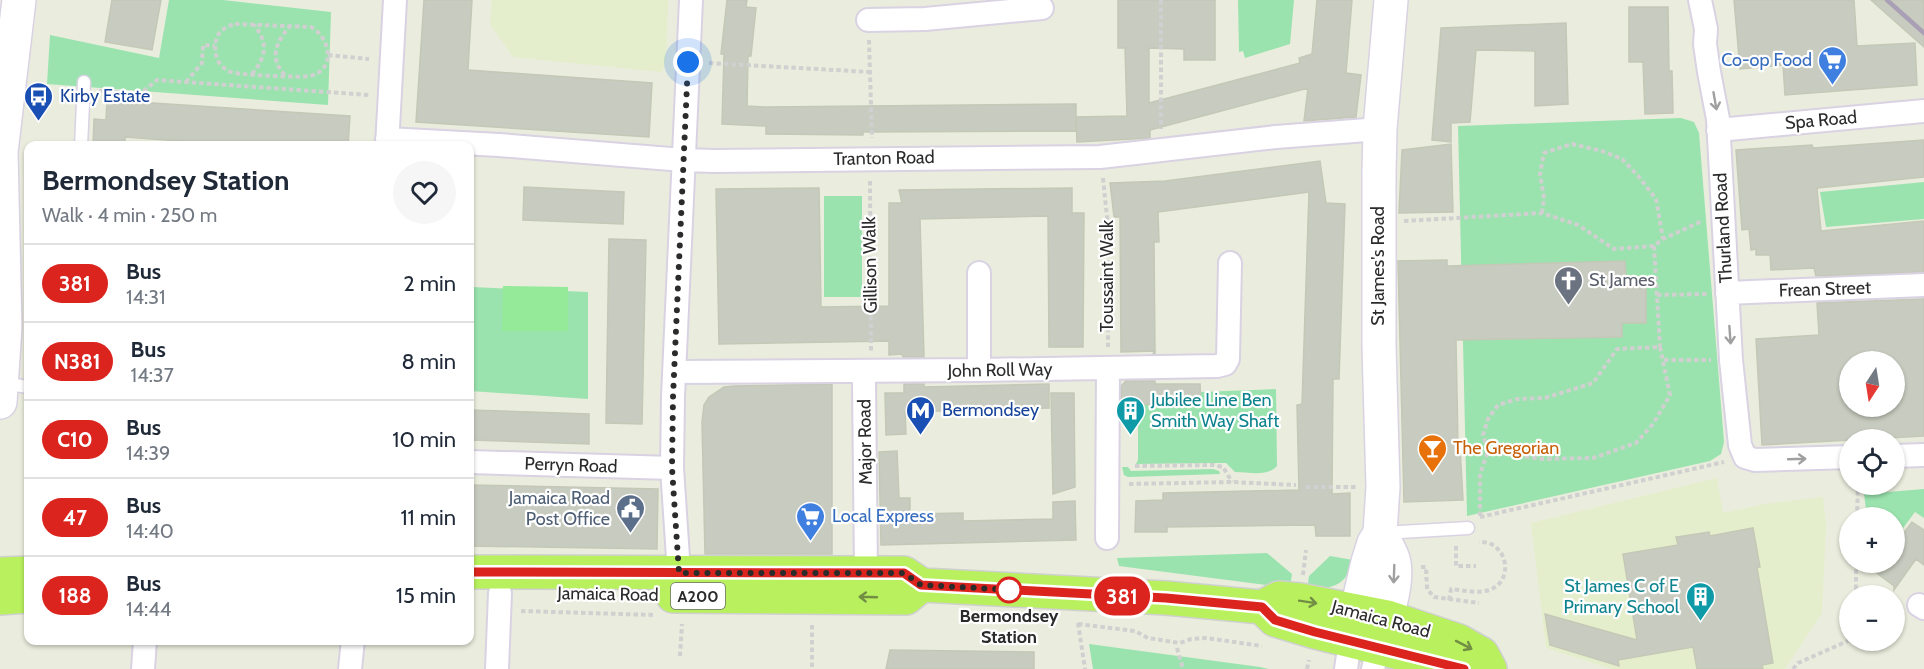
<!DOCTYPE html>
<html lang="en">
<head>
<meta charset="utf-8">
<style>
	body { margin:0; font-family:Cabin,sans-serif; background:#f6f6f7; color:#1f2937; height:100vh; display:flex; flex-direction:column; font-size:22px; white-space:nowrap }
	* { box-sizing:border-box; margin:0 }
	p { font-size:20px; color:#747a83 }
	.icon { flex:none; width:33px; height:33px; fill:none; stroke:currentColor; stroke-width:2; stroke-linecap:round; stroke-linejoin:round }
	.map { position:relative; flex:1; overflow:hidden }
	.sheet { position:absolute; left:24px; top:141px; width:450px; height:504px; display:flex; flex-direction:column; background:#fff; border-radius:12px; box-shadow:0 2px 4px #0004 }
	.sheet>* { flex:none }
	.badge { padding:0 12px; border-radius:20px; font-size:21px; line-height:39px }
	.needle { width:39px; rotate:192deg }
	.controls { position:absolute; left:1839px; top:351px; display:grid; gap:12px }
	.controls a { display:grid; place-items:center; width:66px; height:66px; border-radius:50%; background:#fff; box-shadow:0 2px 4px #0004; font-size:30px }
	.you { position:absolute; width:30px; height:30px; margin:-15px; border:4px solid #fff; border-radius:50%; background:#1a73e8; box-shadow:0 0 0 9px #1a73e833 }
	.map>.badge { position:absolute; translate:-50% -50%; box-shadow:0 0 0 3px #fff }
	.round { display:grid; place-items:center; flex:none; width:63px; height:63px; border-radius:32px; background:#f6f6f7 }
	.overview { display:flex; align-items:center; justify-content:space-between; height:102px; padding:0 18px }
	h1 { font-size:28px; font-weight:700; line-height:45px }
	ul { padding:0; list-style:none }
	li { display:flex; align-items:center; gap:18px; height:78px; padding:0 18px; border-top:2px solid #e0e1e3 }
	li div { flex:1 }
	li b { display:block; font-size:22px }
	li em { font-style:normal }
	li .badge { min-width:66px; font-weight:700; text-align:center }
	.map>svg:first-child { display:block }
</style>
</head>
<body>
<div class="map">
<svg width="1924" height="669" viewBox="0 0 1924 669">
	<rect width="100%" height="100%" fill="#eaeddd"/>
	<path fill="#e4eecc" d="M492 0H668L666 62 662 72 513 57 490 24Z
		M1717 478 1723 513 1765 504 1823 497 1826 525 1822 613 1785 669H1612L1546 648 1531 523Z"/>
	<path fill="#9ae3ae" d="M169 0H223L331 12 328 105 47 84 50 35 159 58Z
		M1238 0H1294L1290 44 1245 58 1243 51 1239 52Z
		M1681 118 1694 122 1699 133 1724 442 1721 454 1710 461 1467 516 1458 126Z
		M1924 182V219L1826 227 1820 192Z
		M824 196H862V297H824Z
		M472 287 588 292V399L470 391V324Z
		M1123 384H1200L1201 392 1276 389 1277 466C1267 477 1249 472 1235 472L1226 463H1217L1136 464 1138 460V411L1130 405H1121V387Z
		M1122 467H1128L1131 471 1213 469 1219 471 1220 474 1128 477 1124 475Z
		M1924 489V518L1915 512 1895 539 1894 518 1867 517 1864 494Z
		M1267 553 1292 574 1290 588 1119 566 1117 558Z
		M1330 556 1353 560C1346 588 1332 587 1307 591L1309 576Z
		M1089 644 1260 667 1269 669H1093Z"/>
	<path fill="#95ea99" d="M503 286 568 287V331H502Z"/>
	<path fill="#c8cbbf" stroke="#c4c8b6" stroke-width="1.5" fill-rule="evenodd" d="M112 0H161L152 50 105 42Z
		M424 0H472L468 70 652 83 649 137 416 122Z
		M727 0H747L746 7 756 8 751 56H748L747 106 765 107 1076 104V131L863 132V135L766 134V126L722 124 724 54H721Z
		M1118 0H1215V60H1184V49L1149 48V103L1300 63 1299 58 1312 54 1317 0H1352L1346 73 1361 75 1356 117 1304 121 1308 88 1150 130V138L1077 142 1076 117 1127 116 1125 48H1118Z
		M1734 0H1854L1857 46 1915 43 1917 85 1785 95 1783 65 1740 69Z
		M1871 0H1924V47L1899 25Z
		M1629 7H1668L1669 71H1672L1673 113 1645 114 1643 62H1629Z
		M1566 23 1568 104 1535 106V51L1476 50 1470 122 1451 123V142L1432 140 1441 28Z
		M107 100 350 116 348 146H247L125 137V146H93L94 119 106 120Z
		M1924 140V177L1817 188 1821 231 1924 221V272L1816 276 1814 268 1771 270 1770 255H1756V249L1751 250 1749 229 1742 230 1736 150 1812 145 1813 148Z
		M1451 144 1453 212 1399 213 1402 150Z
		M1320 161 1326 203 1345 204 1339 379H1333L1332 494 1350 493V536H1316L1315 525 1167 527V532H1135L1136 501 1163 500V493L1299 490 1297 405 1302 404 1309 192 1158 212 1159 242H1154L1155 354H1153L1155 351 1121 352 1120 217H1114L1110 183 1165 181Z
		M524 187 624 192 623 224 523 220Z
		M819 188 821 307 889 306V203H902L899 190 1072 188V213H1084L1083 347H1049L1048 216 920 219 924 357H903L902 354 889 355V341L719 344 716 189Z
		M609 239 646 240 642 424 606 423Z
		M1447 260V266L1625 261 1626 277H1646V323H1622V337L1456 340 1458 447H1460L1463 500 1404 502 1398 261Z
		M1924 299V436L1762 445 1756 339 1819 335 1817 303ZM1850 362H1894V406H1850Z
		M1126 381H1155V384H1200L1201 403 1121 405V386Z
		M832 384V554H705L702 422 704 405 709 397 724 387 734 386Z
		M904 384H924V387L1049 384V408L905 412 906 434 886 435 885 393H904Z
		M1051 393H1074L1075 487 1053 494Z
		M470 410 589 414V444L470 440Z
		M897 451 899 498H910V514L963 513V521L1053 519V502L1075 501 1076 540 881 545 879 452Z
		M470 485 658 489 657 549 470 546Z
		M1912 522 1924 530V565L1916 559 1894 590V586L1862 562H1894V546Z
		M1753 528 1760 567H1757L1773 663 1762 665 1763 669H1697L1693 647 1618 660 1619 666 1550 645 1545 614 1637 640 1623 554 1678 545 1676 537 1709 532 1710 536Z
		M890 650 1034 652V669H886Z"/>
	<g fill="none" stroke-linecap="round" stroke-linejoin="round">
		<defs>
			<path id="lane" d="M81 146 84 82
				M3 383 28 387
				M1383 533 1468 528"/>
			<path id="street" d="M1700 0 1706 29 1705 44 1709 72 1718 119 1731 360 1740 445 1745 457 1755 460 1850 457
				M868 20 925 19 1042 8
				M1718 130 1924 111
				M387 139 499 145 683 160 715 161 1100 157 1276 137 1380 129
				M387 146 395 0
				M979 273V370
				M1727 293 1924 285
				M674 372 979 370 1217 366 1225 364 1228 359 1230 263
				M864 383 866 573
				M1894 456 1924 455
				M470 462 672 468
				M1107 538 1108 369
				M679 573 672 468 673 397 691 0
				M1919 605 1924 608
				M143 669 145 640
				M350 669 353 640
				M497 669 500 593
				M1346 669 1350 641
				M1373 669 1378 647"/>
			<path id="secondary" d="M0 402 5 327 1 152 19 0
				M1350 639 1368 562 1374 543 1380 533 1383 487 1379 346V172L1380 129 1391 0
				M1379 643C1385 622 1400 580 1393 559 1390 550 1384 541 1380 533"/>
			<path id="primary" d="M470 572 904 573 922 585 1166 598 1262 607 1279 598 1300 600 1387 617 1459 641 1482 654 1490 669
				M0 574 28 573
				M673 596 906 598 922 585
				M0 598 28 596
				M1262 607 1275 620 1315 632 1464 669"/>
		</defs>
		<use href="#lane" stroke="#d9d2e3" stroke-width="15"/>
		<use href="#street" stroke="#d9d2e3" stroke-width="26"/>
		<use href="#secondary" stroke="#d9d2e3" stroke-width="36"/>
		<use href="#primary" stroke="#d0d0d0" stroke-width="36"/>
		<path stroke="#d0d0d0" stroke-width="4" stroke-dasharray="4.5 3" stroke-linecap="butt" d="M1161 0V129
			M235 24 311 27C331 38 336 70 310 76 302 78 238 75 231 72 225 70 221 65 217 60 213 41 215 30 235 24Z
			M869 40 872 138
			M328 55 369 59
			M709 63 870 72
			M252 74C266 57 269 43 254 25
			M285 75C268 58 277 41 290 26
			M186 82 202 63 203 45 215 46
			M99 91 141 93 157 80 369 95
			M1103 178 1108 227V347
			M870 181 871 351
			M1542 213 1544 198 1540 174 1544 153 1572 144 1602 151 1622 159 1639 177 1656 199 1663 239
			M1404 221 1542 213 1578 225 1614 249 1654 246 1663 239 1702 221
			M1654 246 1660 347
			M1657 295 1707 294
			M1664 360H1711
			M1135 466 1214 465 1223 467 1232 482
			M1129 484 1232 482 1296 485
			M1306 487H1357
			M1480 516V474L1488 451 1483 435 1488 419 1498 405 1517 399 1545 398 1593 383 1617 349 1660 347 1670 395 1653 424 1636 443 1593 458 1542 459 1488 451
			M1480 517 1724 462
			M1857 518 1858 484
			M1456 546V566H1476
			M1856 562V588L1866 596
			M1421 567H1426L1427 589 1434 597 1479 603
			M1303 575 1306 550
			M1449 600 1451 589C1462 590 1478 594 1489 590 1516 581 1507 540 1479 542
			M521 611 654 615
			M1078 623 1085 669
			M1078 624 1135 631 1148 638 1180 643 1191 639 1206 638 1262 646
			M812 625V669
			M1177 648 1183 669
			M680 656 682 624
			M1307 669 1309 660
			M1793 669 1798 663 1850 640"/>
		<use href="#lane" stroke="#fff" stroke-width="12"/>
		<use href="#street" stroke="#fff" stroke-width="22"/>
		<use href="#secondary" stroke="#fff" stroke-width="33"/>
		<use href="#primary" stroke="#b9f05e" stroke-width="33"/>
		<path stroke="#aaa0b5" stroke-width="4.5" d="M1887 0 1924 33"/>
	</g>
	<defs><path id="oneway-shaft" d="M-6 0H5M1.5-3L5.5 0L1.5 3" fill="none" stroke-width="1.6" stroke-linecap="round" stroke-linejoin="round" transform="scale(1.5)"/></defs>
	<g stroke="#a0a0a0">
		<use href="#oneway-shaft" transform="translate(1715 101) rotate(80)"/>
		<use href="#oneway-shaft" transform="translate(1730 335) rotate(86)"/>
		<use href="#oneway-shaft" transform="translate(1797 459) rotate(-2)"/>
		<use href="#oneway-shaft" transform="translate(1394 574) rotate(92)"/>
	</g>
	<g stroke="#728e44">
		<use href="#oneway-shaft" transform="translate(868 597) rotate(-178)"/>
		<use href="#oneway-shaft" transform="translate(1308 602) rotate(9)"/>
		<use href="#oneway-shaft" transform="translate(1464 645) rotate(27)"/>
	</g>
	<g fill="none" stroke-linecap="round" stroke-linejoin="round">
		<defs>
			<path id="line" d="M470 572 904 573 921 585 1166 598 1262 607 1275 620 1315 632 1464 669"/>
		</defs>
		<use href="#line" stroke="#fff" stroke-width="14"/>
		<use href="#line" stroke="#dc241f" stroke-width="9"/>
		<path stroke="#2b2b2b" stroke-width="6" stroke-dasharray="0 10.8" d="M688 62 673 397 672 468 679 573H904L921 585 1013 590H1009"/>
	</g>
	<defs>
		<symbol id="supermarket-pin" viewBox="-11 -11 22 30"><path d="M0 17L-7.5 6A9.5 9.5 0 1 1 7.5 6Z" fill="#3f7fe0" stroke="#fff"/><path d="M-6-5.5h2.5l.6 2H6L4.5 2H-2.5L-4.4-4H-6ZM-1.5 3.2a1.3 1.3 0 1 0 .1 0ZM3 3.2a1.3 1.3 0 1 0 .1 0Z" fill="#fff"/></symbol>
		<symbol id="bus-pin" viewBox="-11 -11 22 30"><path d="M0 17L-7.5 6A9.5 9.5 0 1 1 7.5 6Z" fill="#1a4fb4" stroke="#fff"/><path d="M-5-6H5V4H4V6H2V4H-2V6H-4V4H-5ZM-3.5-4V0h7V-4ZM-3.5 1.2v1.5H-2V1.2ZM2 1.2v1.5H3.5V1.2Z" fill="#fff"/></symbol>
		<symbol id="church-pin" viewBox="-11 -11 22 30"><path d="M0 17L-7.5 6A9.5 9.5 0 1 1 7.5 6Z" fill="#6b7280" stroke="#fff"/><path d="M-1.2-6h2.4v3.5h3.3v2.4h-3.3V6h-2.4V-.1h-3.3v-2.4h3.3Z" fill="#fff"/></symbol>
		<symbol id="metro-pin" viewBox="-11 -11 22 30"><path d="M0 17L-7.5 6A9.5 9.5 0 1 1 7.5 6Z" fill="#1a4fb4" stroke="#fff"/><path d="M-5.5 5V-5H-3L0 0L3-5H5.5V5H3V-.5L0 4L-3-.5V5Z" fill="#fff"/></symbol>
		<symbol id="building-pin" viewBox="-11 -11 22 30"><path d="M0 17L-7.5 6A9.5 9.5 0 1 1 7.5 6Z" fill="#0f9aa8" stroke="#fff"/><path d="M-4-6H4V6H1V3H-1V6H-4ZM-2.5-4.3h1.7v1.8h-1.7ZM.8-4.3h1.7v1.8H.8ZM-2.5-1h1.7V.8h-1.7ZM.8-1h1.7V.8H.8Z" fill="#fff"/></symbol>
		<symbol id="bar-pin" viewBox="-11 -11 22 30"><path d="M0 17L-7.5 6A9.5 9.5 0 1 1 7.5 6Z" fill="#e8710a" stroke="#fff"/><path d="M-6-5H6L.8 .8V4.5H3.5V6h-7V4.5H-.8V.8Z" fill="#fff"/></symbol>
		<symbol id="civic-pin" viewBox="-11 -11 22 30"><path d="M0 17L-7.5 6A9.5 9.5 0 1 1 7.5 6Z" fill="#5c6f8a" stroke="#fff"/><path d="M-.6-6.5H3V-4.5H.6V-3L4-1V1h2V6H-6V1h2V-1L-.6-3ZM-1.2 2.5V6h2.4V2.5Z" fill="#fff"/></symbol>
	</defs>
	<g fill-rule="evenodd">
		<use href="#supermarket-pin" x="1816" y="44" width="33" height="45"/>
		<use href="#bus-pin" x="22" y="80" width="33" height="45"/>
		<use href="#church-pin" x="1552" y="264" width="33" height="45"/>
		<use href="#metro-pin" x="904" y="394" width="33" height="45"/>
		<use href="#building-pin" x="1114" y="394" width="33" height="45"/>
		<use href="#bar-pin" x="1416" y="432" width="33" height="45"/>
		<use href="#civic-pin" x="614" y="492" width="33" height="45"/>
		<use href="#supermarket-pin" x="794" y="500" width="33" height="45"/>
		<use href="#building-pin" x="1684" y="580" width="33" height="45"/>
	</g>
	<circle fill="#fff" stroke="#dc241f" stroke-width="3" cx="1009" cy="590" r="12"/>
	<g text-anchor="middle" stroke-width="4.5" stroke-linejoin="round" paint-order="stroke">
		<rect fill="#fff" stroke="#6b6b6b" stroke-width="1.5" x="671" y="583" width="54" height="26" rx="4.5"/>
		<g font-size="16" font-weight="bold" fill="#2b2b2b">
			<text x="698" y="602">A200</text>
		</g>
		<g font-size="18" fill="#366cbe" stroke="#fff" text-anchor="end">
			<text x="1812" y="66">Co-op Food</text>
			<text x="832" y="522" text-anchor="start">Local Express</text>
		</g>
		<g font-size="18" fill="#164399" stroke="#fff" text-anchor="start">
			<text x="60" y="102">Kirby Estate</text>
			<text x="942" y="416">Bermondsey</text>
		</g>
		<g font-size="18" fill="#2b2b2b" stroke="#fff">
			<text transform="translate(1821 120) rotate(-5)" y="6">Spa Road</text>
			<text transform="translate(884 158) rotate(-1)" y="6">Tranton Road</text>
			<text transform="translate(1723 228) rotate(-93)" y="6">Thurland Road</text>
			<text transform="translate(870 265) rotate(-91)" y="6">Gillison Walk</text>
			<text transform="translate(1378 266) rotate(-90)" y="6">St James's Road</text>
			<text transform="translate(1107 276) rotate(-90)" y="6">Toussaint Walk</text>
			<text transform="translate(1825 289) rotate(-2)" y="6">Frean Street</text>
			<text transform="translate(1000 370) rotate(-1)" y="6">John Roll Way</text>
			<text transform="translate(865 442) rotate(-91)" y="6">Major Road</text>
			<text transform="translate(571 465) rotate(2)" y="6">Perryn Road</text>
			<text transform="translate(608 594) rotate(1)" y="6">Jamaica Road</text>
			<text transform="translate(1381 619) rotate(15)" y="6">Jamaica Road</text>
		</g>
		<g font-size="18" fill="#5b616d" stroke="#fff" text-anchor="start">
			<text x="1589" y="286">St James</text>
		</g>
		<g font-size="18" fill="#0d838f" stroke="#fff" text-anchor="start">
			<text x="1151" y="406">Jubilee Line Ben<tspan x="1151" dy="21">Smith Way Shaft</tspan></text>
			<text x="1679" y="592" text-anchor="end">St James C of E<tspan x="1679" dy="21">Primary School</tspan></text>
		</g>
		<g font-size="18" fill="#c56008" stroke="#fff" text-anchor="start">
			<text x="1453" y="454">The Gregorian</text>
		</g>
		<g font-size="18" fill="#4e5e75" stroke="#fff" text-anchor="end">
			<text x="610" y="504">Jamaica Road<tspan x="610" dy="21">Post Office</tspan></text>
		</g>
		<g font-size="18" font-weight="bold" fill="#2b2b2b" stroke="#fff">
			<text x="1009" y="622">Bermondsey<tspan x="1009" dy="21">Station</tspan></text>
		</g>
	</g>
</svg>
<div class="controls">
<a><svg class="needle" viewBox="-14 -14 28 28"><path d="M0-13l5 13h-10z" fill="#e53935"/><path d="M0 13l5-13h-10z" fill="#747a83"/></svg></a>
<a><svg class="icon" aria-label="locate" viewBox="0 0 24 24"><circle cx="12" cy="12" r="6"/><path d="M12 2v4M12 18v4M2 12h4M18 12h4"/></svg></a>
<a>+</a>
<a>−</a>
</div>
<div class="you" style="left:688px;top:62px"></div>
<b class="badge" style="left:1122px;top:596px;background:#dc241f;color:#fff">381</b>
<section class="sheet">
<div class="overview"><div><h1>Bermondsey Station</h1><p>Walk · 4 min · 250 m</p></div><a class="round"><svg class="icon" aria-label="heart" viewBox="0 0 24 24"><path d="M12 20l-8-8c-3-5 5-10 8-4 3-6 11-1 8 4z"/></svg></a></div>
<ul>
<li><span class="badge" style="background:#dc241f;color:#fff">381</span><div><b>Bus</b><p>14:31</p></div><em>2 min</em></li>
<li><span class="badge" style="background:#dc241f;color:#fff">N381</span><div><b>Bus</b><p>14:37</p></div><em>8 min</em></li>
<li><span class="badge" style="background:#dc241f;color:#fff">C10</span><div><b>Bus</b><p>14:39</p></div><em>10 min</em></li>
<li><span class="badge" style="background:#dc241f;color:#fff">47</span><div><b>Bus</b><p>14:40</p></div><em>11 min</em></li>
<li><span class="badge" style="background:#dc241f;color:#fff">188</span><div><b>Bus</b><p>14:44</p></div><em>15 min</em></li>
</ul>
</section>
</div>
</body>
</html>
